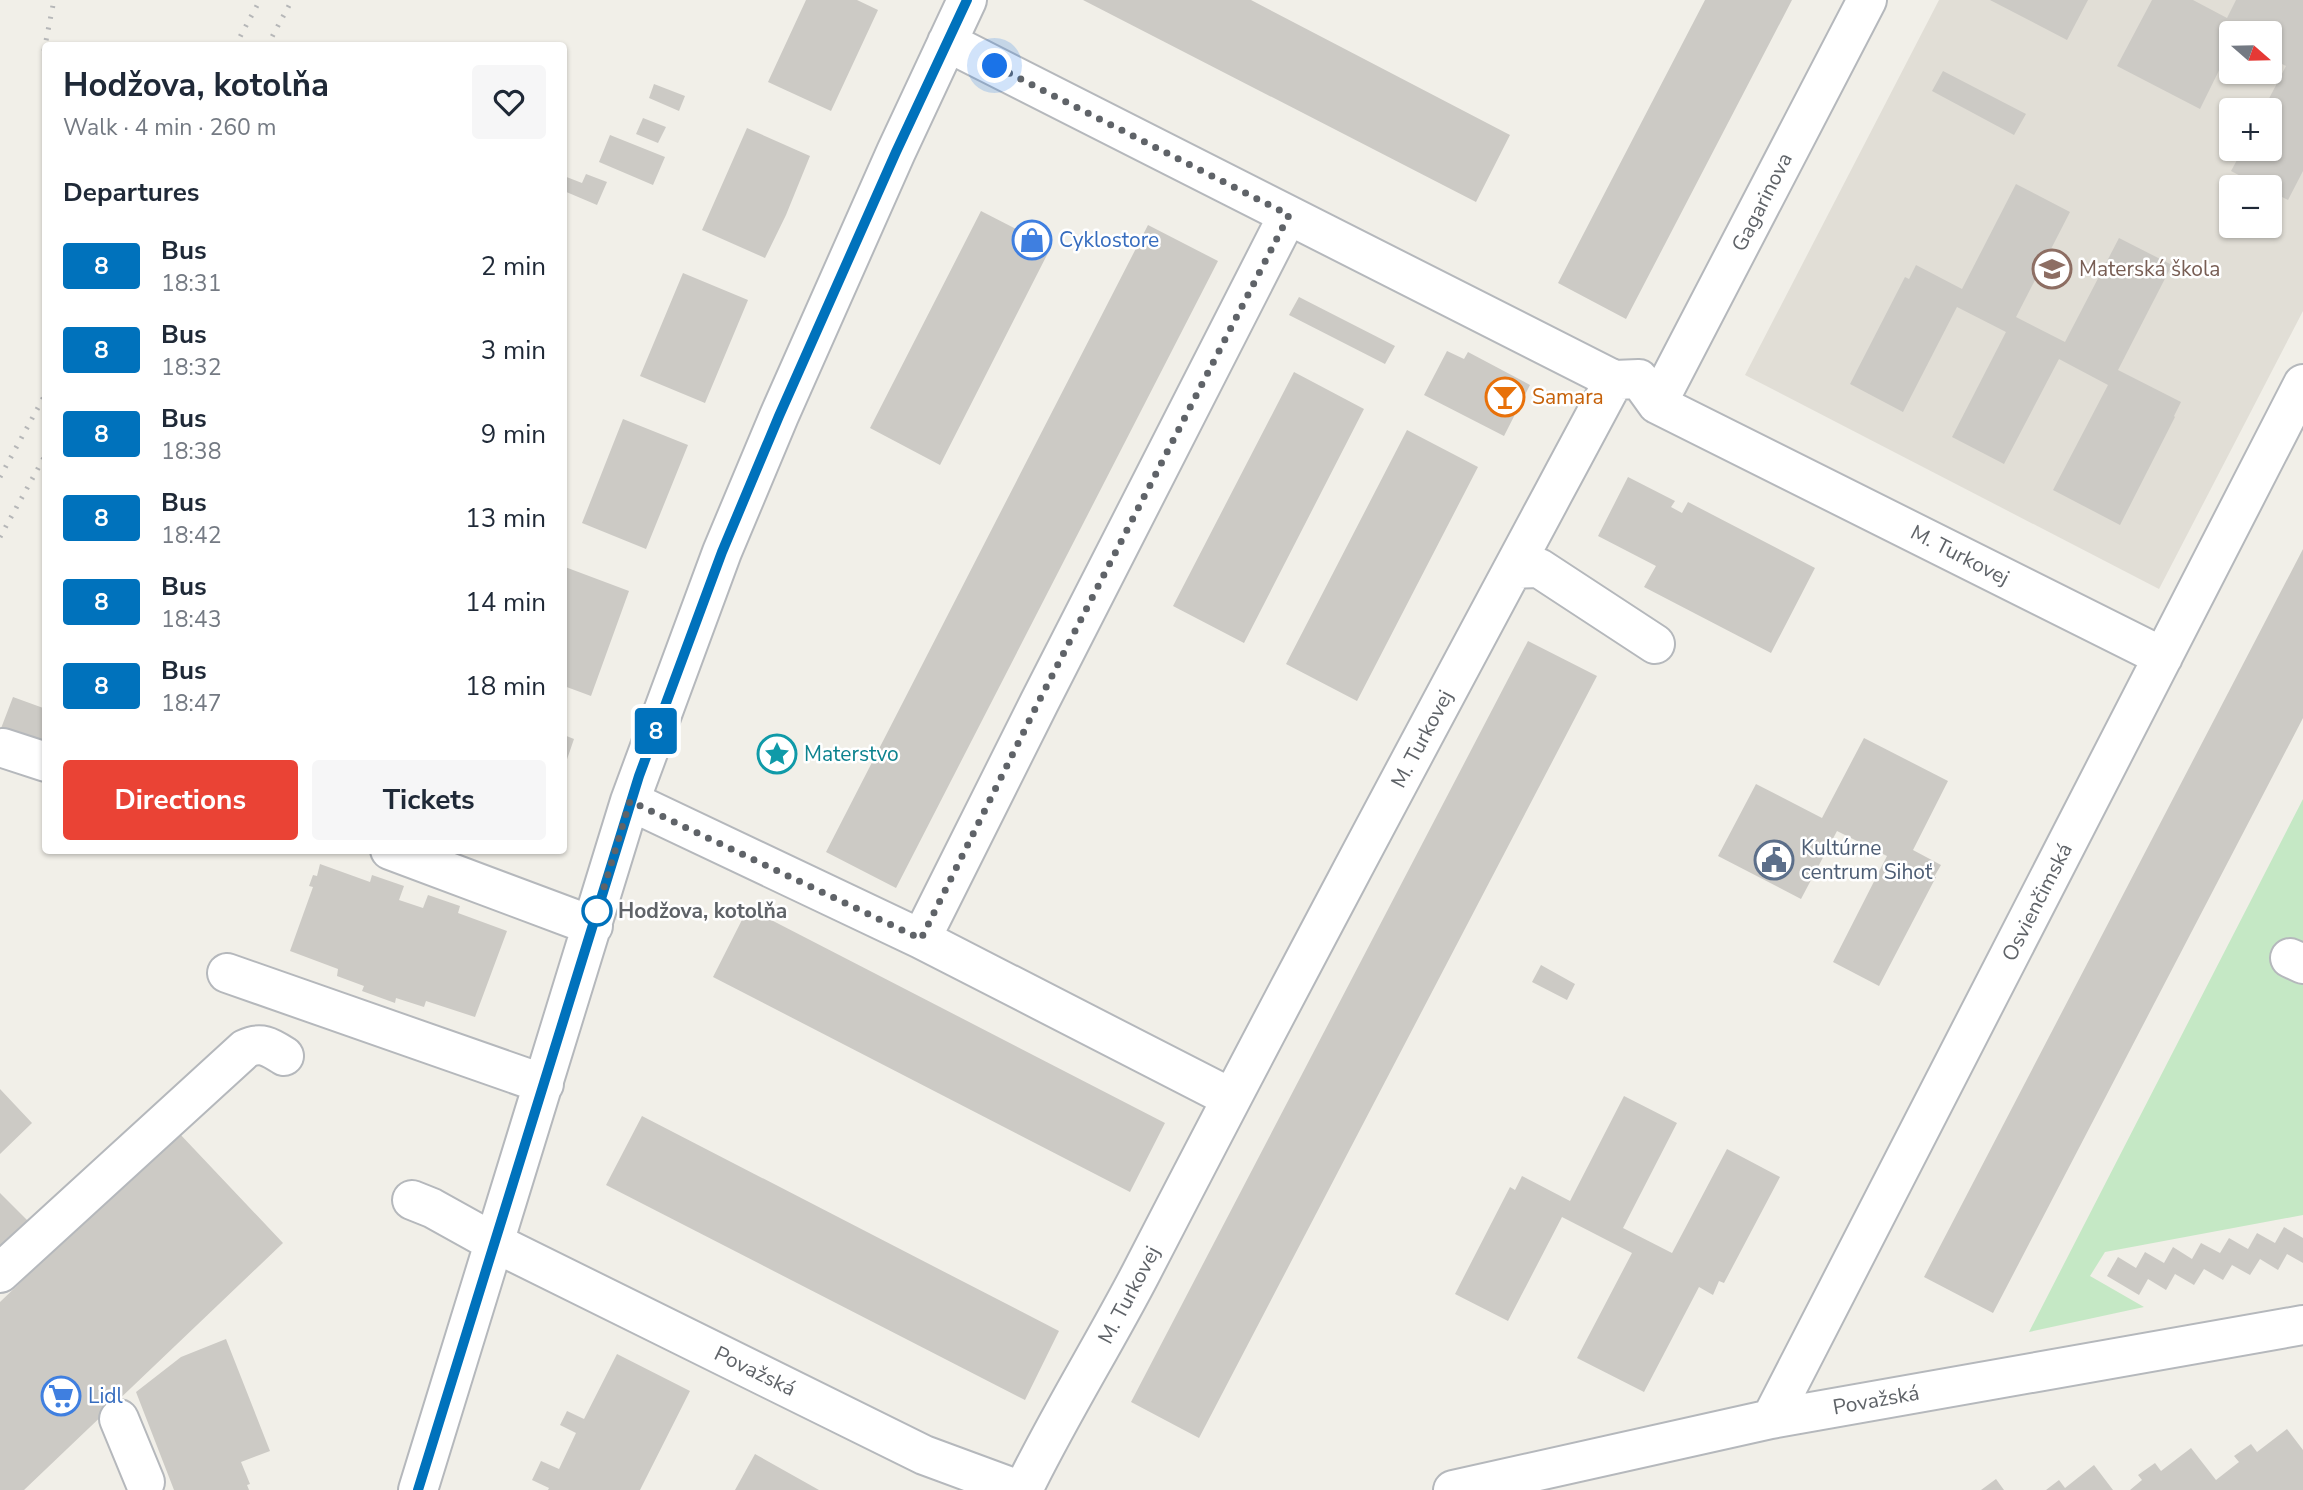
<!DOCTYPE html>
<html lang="en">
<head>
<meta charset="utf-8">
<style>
	body { margin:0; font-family:"Nunito Sans",sans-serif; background:#f6f6f7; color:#1f2937; height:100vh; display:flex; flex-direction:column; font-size:26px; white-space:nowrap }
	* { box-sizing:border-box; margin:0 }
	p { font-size:23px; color:#747a83 }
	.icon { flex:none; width:38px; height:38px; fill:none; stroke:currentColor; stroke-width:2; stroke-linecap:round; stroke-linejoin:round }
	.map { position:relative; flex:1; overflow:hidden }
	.sheet { position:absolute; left:42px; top:42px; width:525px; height:812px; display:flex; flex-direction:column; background:#fff; border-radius:7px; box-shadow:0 2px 5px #0004 }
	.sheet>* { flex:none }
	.badge { padding:0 14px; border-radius:5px; font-size:24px; line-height:46px }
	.needle { width:46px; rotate:110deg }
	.buttons { position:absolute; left:2219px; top:21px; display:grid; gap:14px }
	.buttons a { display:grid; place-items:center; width:63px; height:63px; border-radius:7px; background:#fff; box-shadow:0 2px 5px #0004; font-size:35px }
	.you { position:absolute; width:35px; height:35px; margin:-18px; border:5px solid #fff; border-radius:50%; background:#1a73e8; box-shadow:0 0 0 10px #1a73e833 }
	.map>.badge { position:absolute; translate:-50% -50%; box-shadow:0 0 0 4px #fff }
	h2 { padding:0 21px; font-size:26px; line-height:63px }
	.round { display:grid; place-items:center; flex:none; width:74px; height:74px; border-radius:7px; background:#f6f6f7 }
	.overview { display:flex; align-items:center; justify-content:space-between; height:119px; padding:0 21px }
	h1 { font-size:33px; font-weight:700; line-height:52px }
	.primary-button { display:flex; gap:14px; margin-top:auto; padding:14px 21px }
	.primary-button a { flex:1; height:80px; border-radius:7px; background:#ea4335; color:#fff; font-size:28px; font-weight:700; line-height:80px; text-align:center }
	.primary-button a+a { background:#f6f6f7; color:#1f2937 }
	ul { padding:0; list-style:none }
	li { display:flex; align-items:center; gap:21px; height:84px; padding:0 21px }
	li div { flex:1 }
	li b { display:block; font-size:26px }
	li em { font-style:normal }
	li .badge { min-width:77px; font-weight:700; text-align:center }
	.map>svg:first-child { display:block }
</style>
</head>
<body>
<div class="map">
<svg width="2303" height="1490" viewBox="0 0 2303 1490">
	<rect width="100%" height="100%" fill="#f1efe8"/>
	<path fill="#e1ded6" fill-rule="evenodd" d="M1939 0H2303V311L2159 589 1745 375ZM2231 33H2270V72H2231ZM2231 110H2270V149H2231ZM2231 187H2270V226H2231Z"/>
	<path fill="#c5e8c5" d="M2303 799V1215L2105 1252 2090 1276 2144 1307 2029 1332Z"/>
	<path fill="#cccac5" d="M806 0H857L878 10 831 111 768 82Z
		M1083 0H1251L1510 135 1476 202Z
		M1705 0H1792L1626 319 1558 283Z
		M1990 0H2088L2067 40Z
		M2152 0H2193L2227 18 2236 0H2303V171L2288 200 2270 191V187H2262L2231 171 2243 149H2270V110H2263L2286 66 2270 58V33H2231V46L2200 109 2117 66Z
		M1943 71 2026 114 2014 135 1932 91Z
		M654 84 685 96 679 111 649 98Z
		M643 118 666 127 658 143 636 134Z
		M747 128 810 156 786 215 765 258 702 230Z
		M610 135 665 157 653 185 599 162Z
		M586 174 607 182 597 205 564 191V176L582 183Z
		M2016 184 2070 212 2016 317 2065 342 2119 238 2172 265 2118 370 2181 402 2174 416 2175 417 2120 525 2053 490 2108 385 2059 359 2004 464 1952 437 2006 332 1957 307 1903 412 1850 384 1905 277 1909 279 1916 265 1962 289Z
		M981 211 1051 247 940 465 870 428Z
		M1148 225 1218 261 896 888 826 852Z
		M683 273 748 300 705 403 640 376Z
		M1299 297 1395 346 1385 364 1289 315Z
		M1447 351 1464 359 1468 352 1530 385 1504 436 1424 395Z
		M1294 372 1364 409 1244 643 1173 606Z
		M623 419 688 445 646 549 582 523Z
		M1407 430 1478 467 1357 701 1286 664Z
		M1628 477 1675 501 1671 507 1682 513 1688 502 1815 568 1771 653 1644 587 1656 566 1598 536Z
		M2303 549V718L1993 1313 1924 1277Z
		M565 567 629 591 591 696 564 686Z
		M1528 641 1597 676 1199 1438 1131 1402Z
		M13 697 46 709V748L0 731Z
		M564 735 574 739 564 768Z
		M1864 738 1948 781 1913 850 1941 865 1934 877H1936L1879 986 1833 962 1887 856 1837 831 1801 899 1718 856 1756 784 1822 818Z
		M320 864 370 882 372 875 404 886 399 900 423 908 428 895 460 906 458 913 507 931 475 1017 426 1001 424 1007 396 998 395 1003 362 991 364 986 337 976 338 969 290 951 313 887 309 886 313 875 317 876Z
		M748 908 1165 1123 1130 1192 713 977Z
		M1541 965 1575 984 1567 1000 1532 982Z
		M0 1089 32 1123 0 1154Z
		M1624 1096 1677 1123 1623 1228 1672 1253 1727 1149 1780 1177 1724 1283 1719 1281 1713 1295 1699 1287 1644 1392 1577 1358 1632 1253 1562 1217 1508 1321 1455 1294 1510 1187 1515 1190 1522 1176 1570 1201Z
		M642 1116 1059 1331 1025 1400 606 1185Z
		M178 1132 283 1243 24 1490H0V1302Z
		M0 1193 29 1222 0 1250Z
		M2284 1227 2303 1238V1263L2287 1254 2278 1270 2260 1259 2250 1275 2232 1265 2223 1280 2204 1269 2194 1285 2175 1274 2166 1290 2148 1279 2139 1295 2107 1276 2118 1257 2136 1268 2145 1252 2164 1263 2173 1247 2192 1259 2201 1243 2220 1253 2229 1238 2248 1249 2257 1233 2275 1243Z
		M226 1339 270 1451 241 1462 250 1484 247 1485 249 1490H174L136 1392 181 1357Z
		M617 1354 690 1391 640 1490H548L549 1488 532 1480 541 1461 559 1469 576 1433 560 1425 567 1411 584 1419Z
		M2287 1429 2303 1450V1490H2130L2142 1480 2138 1475 2155 1463 2161 1471 2191 1448 2216 1480 2239 1462 2234 1456 2251 1444 2257 1452Z
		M755 1454 819 1490H735Z
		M2094 1465 2113 1490H2046L2059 1480 2065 1488Z
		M1996 1479 2004 1490H1981Z"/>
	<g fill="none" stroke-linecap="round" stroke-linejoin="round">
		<defs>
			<path id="minor" d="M947 42 1614 380 1639 379 1657 404 2163 657
				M1657 404 1867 0
				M1513 569 1539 568 1655 644
				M3 748 46 762
				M630 801 921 939 1231 1098
				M390 850 593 926
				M921 939 1039 703 1288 215
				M2290 958 2303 964
				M227 973 544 1084
				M412 1200 432 1208 495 1243 924 1455 1019 1490
				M0 1273 245 1049C261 1041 270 1047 284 1056
				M119 1419 145 1482
				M1771 1419 2303 384
				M418 1490 630 801 722 552 779 416 896 152 967 0
				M1023 1490C1059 1416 1103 1346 1141 1273 1295 974 1455 677 1614 380
				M1453 1490 1771 1419 2303 1325"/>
		</defs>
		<use href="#minor" stroke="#b5b8bc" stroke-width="42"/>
		<use href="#minor" stroke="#fff" stroke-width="38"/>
		<path stroke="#b6b7b8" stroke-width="5" stroke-dasharray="2 9" stroke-linecap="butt" d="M235 46 260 0
			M267 46 292 0
			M44 51 54 0
			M0 477 46 393
			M0 537 46 454"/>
	</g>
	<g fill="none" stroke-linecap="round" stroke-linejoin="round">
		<defs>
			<path id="line" d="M418 1490 639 776 722 552 779 416 896 152 967 0"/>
		</defs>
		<use href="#line" stroke="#fff" stroke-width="16"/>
		<use href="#line" stroke="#0072bc" stroke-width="10"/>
		<path stroke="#5f6368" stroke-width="7" stroke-dasharray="0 12.6" d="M597 911 630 801 921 939 1038 703 1289 215 995 66"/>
	</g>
	<defs>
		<symbol id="shop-ring" viewBox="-11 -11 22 22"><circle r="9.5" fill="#fff" stroke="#3f7fe0" stroke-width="1.5"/><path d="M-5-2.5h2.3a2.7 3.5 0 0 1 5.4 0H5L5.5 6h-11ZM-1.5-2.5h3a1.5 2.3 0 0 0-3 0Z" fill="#3f7fe0"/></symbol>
		<symbol id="school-ring" viewBox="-11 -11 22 22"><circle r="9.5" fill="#fff" stroke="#8d6e63" stroke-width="1.5"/><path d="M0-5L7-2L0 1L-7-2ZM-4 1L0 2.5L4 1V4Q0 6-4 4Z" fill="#8d6e63"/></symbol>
		<symbol id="bar-ring" viewBox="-11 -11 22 22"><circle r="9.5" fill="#fff" stroke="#e8710a" stroke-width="1.5"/><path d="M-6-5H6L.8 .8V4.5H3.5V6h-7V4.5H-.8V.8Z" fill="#e8710a"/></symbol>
		<symbol id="sight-ring" viewBox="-11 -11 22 22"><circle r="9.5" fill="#fff" stroke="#0f9aa8" stroke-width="1.5"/><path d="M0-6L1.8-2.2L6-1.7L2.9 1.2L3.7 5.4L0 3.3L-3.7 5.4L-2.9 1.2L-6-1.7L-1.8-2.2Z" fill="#0f9aa8"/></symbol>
		<symbol id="civic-ring" viewBox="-11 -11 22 22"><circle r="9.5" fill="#fff" stroke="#5c6f8a" stroke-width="1.5"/><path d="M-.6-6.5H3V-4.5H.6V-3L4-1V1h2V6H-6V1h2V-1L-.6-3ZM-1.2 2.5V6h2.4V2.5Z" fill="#5c6f8a"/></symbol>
		<symbol id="supermarket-ring" viewBox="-11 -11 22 22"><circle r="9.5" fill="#fff" stroke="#3f7fe0" stroke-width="1.5"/><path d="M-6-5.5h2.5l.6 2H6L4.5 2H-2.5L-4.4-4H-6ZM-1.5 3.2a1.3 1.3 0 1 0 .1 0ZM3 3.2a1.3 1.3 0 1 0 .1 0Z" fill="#3f7fe0"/></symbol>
	</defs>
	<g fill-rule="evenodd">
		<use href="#shop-ring" x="1010" y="218" width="44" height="44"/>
		<use href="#school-ring" x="2030" y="247" width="44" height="44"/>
		<use href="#bar-ring" x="1483" y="375" width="44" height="44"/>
		<use href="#sight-ring" x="755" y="732" width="44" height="44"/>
		<use href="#civic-ring" x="1752" y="838" width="44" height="44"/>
		<use href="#supermarket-ring" x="39" y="1374" width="44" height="44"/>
	</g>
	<circle fill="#fff" stroke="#0072bc" stroke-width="3.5" cx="597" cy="911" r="14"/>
	<g text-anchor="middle" stroke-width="5" stroke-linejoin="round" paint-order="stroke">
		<g font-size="21" fill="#5f6368" stroke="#fff">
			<text transform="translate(1762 202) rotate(-63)" y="7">Gagarinova</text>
			<text transform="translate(1960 555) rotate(27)" y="7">M. Turkovej</text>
			<text transform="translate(1422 739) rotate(-62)" y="7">M. Turkovej</text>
			<text transform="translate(2037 902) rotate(-63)" y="7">Osvienčimská</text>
			<text transform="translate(1129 1295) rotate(-62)" y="7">M. Turkovej</text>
			<text transform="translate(755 1371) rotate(26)" y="7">Považská</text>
			<text transform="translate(1876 1400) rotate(-10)" y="7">Považská</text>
		</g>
		<g font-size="21" fill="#366cbe" stroke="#fff" text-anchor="start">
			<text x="1059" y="247">Cyklostore</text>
			<text x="88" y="1403">Lidl</text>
		</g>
		<g font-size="21" fill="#785e54" stroke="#fff" text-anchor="start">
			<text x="2079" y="276">Materská škola</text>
		</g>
		<g font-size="21" fill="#c56008" stroke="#fff" text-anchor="start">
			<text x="1532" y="404">Samara</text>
		</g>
		<g font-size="21" fill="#0d838f" stroke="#fff" text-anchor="start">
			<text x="804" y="761">Materstvo</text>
		</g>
		<g font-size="21" fill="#4e5e75" stroke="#fff" text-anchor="start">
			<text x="1801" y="855">Kultúrne<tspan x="1801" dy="24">centrum Sihoť</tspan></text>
		</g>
		<g font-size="21" font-weight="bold" fill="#5f6368" stroke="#fff" text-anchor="start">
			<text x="618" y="918">Hodžova, kotolňa</text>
		</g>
	</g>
</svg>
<div class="buttons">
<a><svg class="needle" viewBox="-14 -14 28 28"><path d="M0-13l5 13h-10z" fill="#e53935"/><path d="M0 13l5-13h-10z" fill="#747a83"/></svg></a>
<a>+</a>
<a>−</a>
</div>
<div class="you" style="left:995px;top:66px"></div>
<b class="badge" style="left:656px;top:731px;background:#0072bc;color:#fff">8</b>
<section class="sheet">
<div class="overview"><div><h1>Hodžova, kotolňa</h1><p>Walk · 4 min · 260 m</p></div><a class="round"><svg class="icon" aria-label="heart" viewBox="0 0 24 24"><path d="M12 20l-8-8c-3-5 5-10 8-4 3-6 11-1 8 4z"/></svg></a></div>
<h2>Departures</h2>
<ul>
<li><span class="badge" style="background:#0072bc;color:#fff">8</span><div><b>Bus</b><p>18:31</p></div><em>2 min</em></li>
<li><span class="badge" style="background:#0072bc;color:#fff">8</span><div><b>Bus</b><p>18:32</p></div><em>3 min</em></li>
<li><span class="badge" style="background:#0072bc;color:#fff">8</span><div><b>Bus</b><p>18:38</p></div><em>9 min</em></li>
<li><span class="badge" style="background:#0072bc;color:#fff">8</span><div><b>Bus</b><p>18:42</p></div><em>13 min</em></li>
<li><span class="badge" style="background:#0072bc;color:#fff">8</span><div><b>Bus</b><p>18:43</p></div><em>14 min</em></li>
<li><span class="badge" style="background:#0072bc;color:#fff">8</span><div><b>Bus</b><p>18:47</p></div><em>18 min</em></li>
</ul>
<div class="primary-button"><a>Directions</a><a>Tickets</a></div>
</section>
</div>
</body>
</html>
